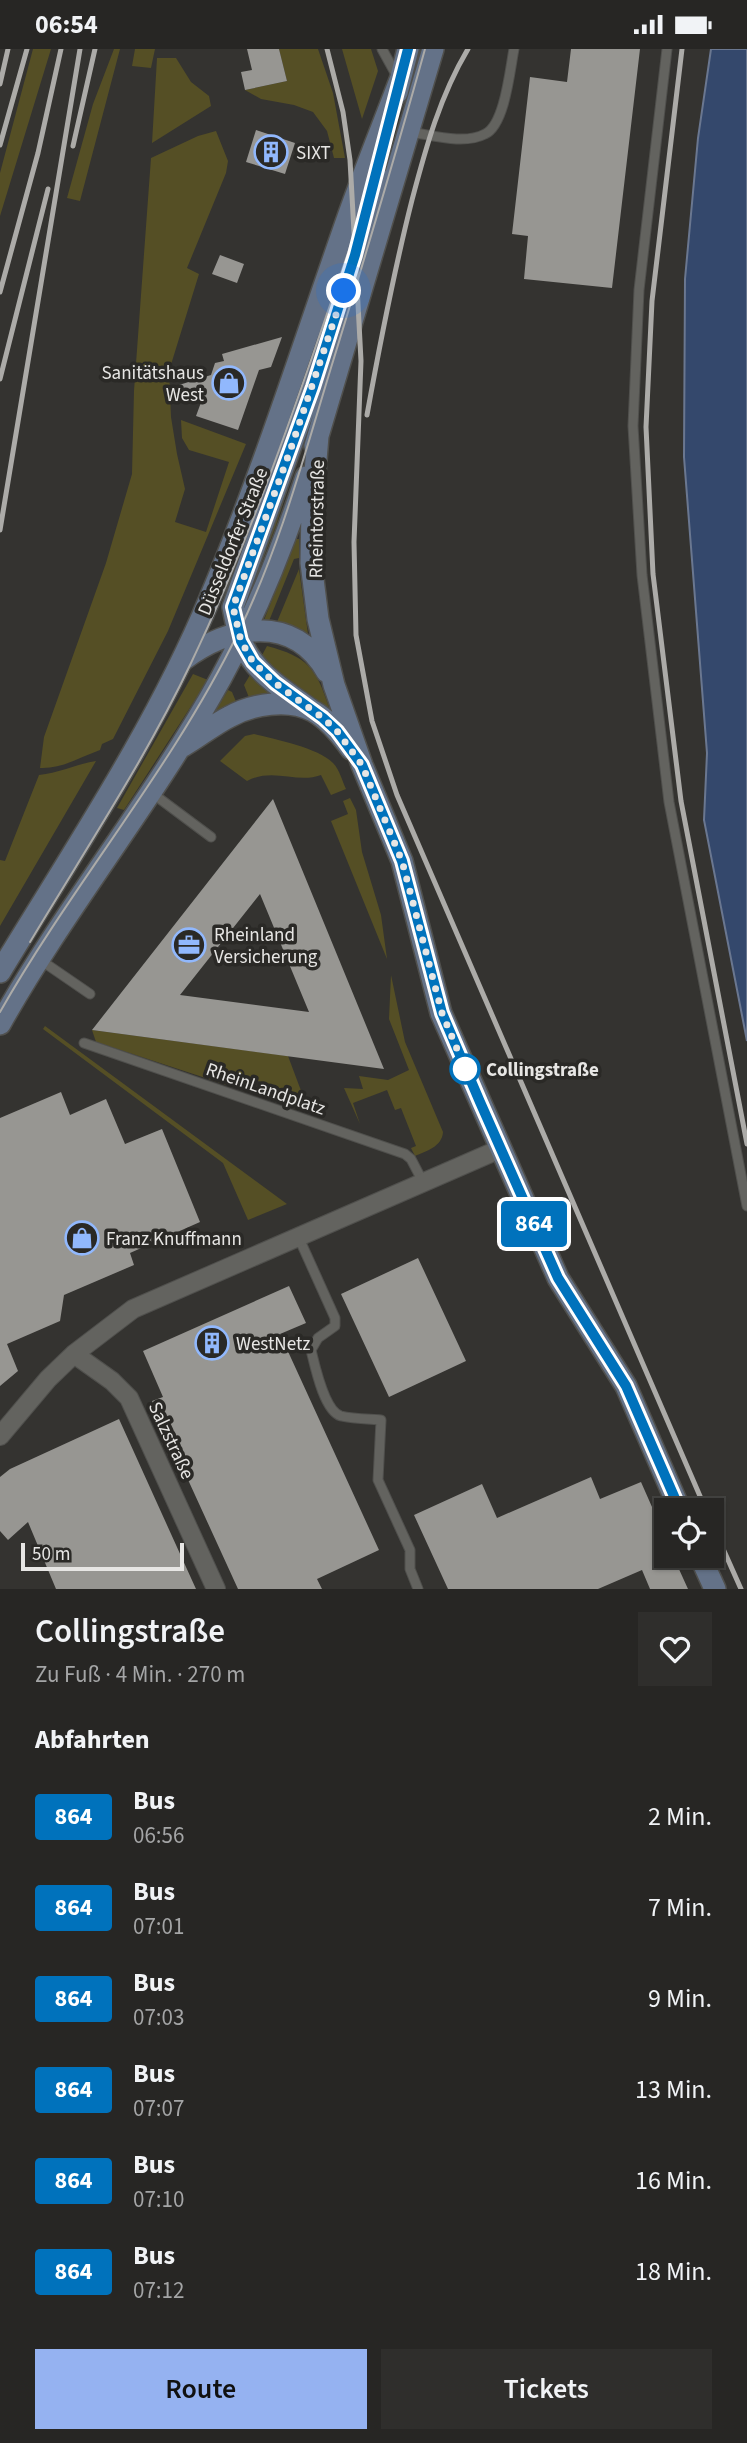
<!DOCTYPE html>
<html lang="de">
<head>
<meta charset="utf-8">
<style>
	body { margin:0; font-family:"Source Sans 3",sans-serif; background:#2f2e2c; color:#f1f3f6; height:100vh; display:flex; flex-direction:column; font-size:26px; white-space:nowrap }
	* { box-sizing:border-box; margin:0 }
	p { font-size:23px; color:#a4a5a6 }
	.icon { flex:none; width:38px; height:38px; fill:none; stroke:currentColor; stroke-width:2; stroke-linecap:round; stroke-linejoin:round }
	.map { position:relative; height:1540px; overflow:hidden }
	.sheet { display:flex; flex-direction:column; background:#272624; flex:1 }
	.sheet>* { flex:none }
	.badge { padding:0 14px; border-radius:5px; font-size:24px; line-height:46px }
	.buttons { position:absolute; left:654px; top:1449px; display:grid; gap:14px }
	.buttons a { display:grid; place-items:center; width:70px; height:70px; border-radius:0px; background:#272624; box-shadow:0 2px 5px #0004,0 0 0 2px #434341; font-size:35px }
	.scale { position:absolute; left:21px; bottom:18px; width:163px; box-sizing:border-box; padding-left:7px; border:4px solid #e7e6e4; border-top:0; font-size:19px; line-height:24px; white-space:nowrap; color:#e7e6e4; -webkit-text-stroke:5px #2a2926; paint-order:stroke }
	.you { position:absolute; width:35px; height:35px; margin:-18px; border:5px solid #fff; border-radius:50%; background:#1a73e8; box-shadow:0 0 0 10px #1a73e833 }
	.map>.badge { position:absolute; translate:-50% -50%; box-shadow:0 0 0 4px #fff }
	h2 { padding:0 35px; font-size:26px; line-height:63px }
	.round { display:grid; place-items:center; flex:none; width:74px; height:74px; border-radius:0px; background:#2f2e2c }
	.head { display:flex; align-items:center; justify-content:space-between; height:119px; padding:0 35px }
	h1 { font-size:33px; font-weight:600; line-height:52px }
	.action { display:flex; gap:14px; margin-top:auto; padding:14px 35px }
	.action a { flex:1; height:80px; border-radius:0px; background:#95b2f1; color:#111; font-size:28px; font-weight:600; line-height:80px; text-align:center }
	.action a+a { background:#2f2e2c; color:#f1f3f6 }
	ul { padding:0; list-style:none }
	li { display:flex; align-items:center; gap:21px; height:91px; padding:0 35px }
	li div { flex:1 }
	li b { display:block; font-size:26px }
	li em { font-style:normal }
	li .badge { min-width:77px; font-weight:700; text-align:center }
	.status { display:flex; justify-content:space-between; align-items:center; height:49px; padding:0 35px; background:#272624; direction:ltr }
	.status svg { height:19px; fill:currentColor }
	.map>svg:first-child { display:block }
</style>
</head>
<body>
<div class="status"><b>06:54</b><svg viewBox="0 0 49 12"><path d="M0 12V9h3v3zM5 12V6h3v6zM10 12V3h3v9zM15 12V0h3v12zM26 1h20v11H26zM47 4h2v5h-2z"/></svg></div>
<div class="map">
<svg width="747" height="1540" viewBox="0 0 747 1540">
	<rect width="100%" height="100%" fill="#343330"/>
	<path fill="#554f25" d="M33 0H51L0 167V124Z
		M114 0H120L80 152 67 149 93 55Z
		M135 0H155L151 19 132 17Z
		M279 0H318L333 44 345 109H334L327 82 313 63 294 56 261 50 245 41 287 32Z
		M342 0H371L378 22 362 70Z
		M157 9H176L191 33 209 47 211 57 152 94Z
		M216 82 228 112 226 124 187 219 199 225 169 322 171 368 177 405 185 440 175 473 206 483 229 413 189 401 182 389 181 371 246 395 168 582 113 690 102 695 100 701C80 708 62 720 40 719L44 688 106 514 132 425 134 342 151 109 198 87Z
		M299 404 276 477 244 558Z
		M296 490H299V509L294 510 269 572 264 571Z
		M299 520 308 585 293 577 277 573Z
		M267 597C308 608 316 619 329 658L324 662 260 610Z
		M193 625 208 631 124 761 117 759Z
		M250 626 275 646 250 651 244 636Z
		M228 641 232 643 237 655 213 665Z
		M254 685C274 690 319 699 333 714 340 721 342 732 346 740L331 746 321 726C297 735 273 718 247 732L220 712 245 687Z
		M96 712 0 877V811L5 812 39 726C59 724 77 715 96 712Z
		M350 749 356 761 362 803 381 866 387 910 331 772 348 765 343 752Z
		M391 926 405 993 443 1083C442 1098 426 1102 415 1107L411 1099 416 1097 401 1059 395 1061 387 1041 353 1054 360 1075 344 1039 363 1040 359 1027 388 1031 409 1021 389 970Z
		M45 977 79 1002 287 1155 248 1171 223 1114 43 980Z
		M92 981 288 1007 309 1063 284 1055 288 1042 241 1026 236 1039 96 993Z"/>
	<path fill="#34486c" stroke="#6a7790" stroke-width="2" d="M711 0H747V992L704 771 707 704 684 408 685 230 698 89Z"/>
	<path fill="#979692" fill-rule="evenodd" d="M247 0H279L287 32 245 41 241 23 252 21Z
		M571 0H640L612 239 524 230 528 187 512 185 530 28 567 33Z
		M256 81 295 94 285 125 246 113Z
		M220 206 244 215 237 234 212 225Z
		M282 288 271 318 259 321 238 381 196 367 203 348 185 353 179 336 211 326 215 314 224 312 222 305Z
		M273 750 384 1020 92 981ZM260 845 309 963 180 946Z
		M61 1043 70 1066 106 1050 125 1095 162 1080 200 1173 130 1204 134 1216 64 1246 60 1272 7 1295 18 1322 0 1337V1069Z
		M418 1209 466 1312 389 1348 341 1245Z
		M289 1237 306 1274 280 1285 379 1501 317 1530 322 1540H238L152 1352 163 1348 143 1302Z
		M119 1370 181 1507 196 1540H56L28 1473 8 1491 0 1482V1428L10 1420Z
		M591 1428 600 1450 641 1433 667 1492V1507H673L688 1540H650L642 1521 598 1540H448L414 1466 482 1435 497 1469Z"/>
	<g fill="none" stroke-linecap="round" stroke-linejoin="round">
		<defs>
			<path id="lane" d="M382 0 398 29
				M667 0 639 241 633 377 642 526 669 753 747 1157
				M410 83C432 86 464 96 485 85 505 76 510 20 514 0
				M152 744 211 788
				M39 910 90 945
				M84 994 405 1105 411 1110 423 1133
				M298 1187 335 1269V1277L318 1289 311 1301C315 1317 324 1362 341 1367 353 1370 368 1370 381 1371L378 1431 410 1501V1520L418 1540"/>
			<path id="street" d="M74 1305 112 1332 129 1349 216 1540
				M0 1387 48 1330 74 1305 133 1260 500 1100"/>
			<path id="secondary" d="M397 44 408 0
				M318 387 312 459 311 514 318 570 334 636 362 716 402 812 441 964 558 1229 626 1337 680 1461
				M315 397 433 0
				M183 611C230 576 294 564 327 623
				M310 660C284 641 252 622 241 591 237 580 235 569 233 558L320 316 355 206 376 126
				M183 697C199 688 213 676 229 668 252 655 289 649 313 662 329 671 341 686 351 700
				M0 923C74 801 155 681 210 549 263 423 304 293 349 165 365 120 383 76 400 31
				M0 975C67 856 155 749 221 629 256 565 283 498 306 428
				M700 1507 715 1540"/>
		</defs>
		<use href="#lane" stroke="#50504d" stroke-width="11"/>
		<use href="#street" stroke="#50504d" stroke-width="20"/>
		<use href="#secondary" stroke="#50504d" stroke-width="24"/>
		<use href="#lane" stroke="#63635f" stroke-width="9"/>
		<use href="#street" stroke="#63635f" stroke-width="18"/>
		<use href="#secondary" stroke="#647288" stroke-width="21"/>
		<path stroke="#acaba8" stroke-width="2" d="M30 893C85 801 145 711 191 614 246 499 288 379 329 259 355 184 381 109 405 34
			M0 963C74 833 173 718 238 584 279 500 303 411 330 322 363 215 395 108 425 0"/>
		<path stroke="#acaba8" stroke-width="5" d="M327 0 343 63 350 111 358 255 361 312 354 493 356 586 372 672 397 746 706 1461
			M682 0 652 252 646 378 653 525 681 752 747 1095
			M0 35 8 0
			M0 96 27 0
			M73 97 95 0
			M0 243 38 104 61 0
			M0 330 48 140
			M367 366C380 294 394 222 412 151 426 98 440 47 468 0
			M0 481 80 0
			M712 1475 741 1540"/>
	</g>
	<g fill="none" stroke-linecap="round" stroke-linejoin="round">
		<defs>
			<path id="line" d="M408 0 355 206 313 338 233 558 241 592 253 613 275 634 323 669 337 682 362 716 402 812 442 964 480 1053 558 1229 626 1337 680 1461"/>
		</defs>
		<use href="#line" stroke="#fff" stroke-width="16"/>
		<use href="#line" stroke="#0072bc" stroke-width="10"/>
		<path stroke="#e7e6e4" stroke-width="7" stroke-dasharray="0 12.6" d="M344 242 290 402 233 558 241 592 253 613 275 634 323 669 337 682 362 716 402 812 442 964 470 1031 465 1020"/>
	</g>
	<defs>
		<symbol id="building-ring" viewBox="-11 -11 22 22"><circle r="9.5" fill="#2a2926" stroke="#91b8fd" stroke-width="1.5"/><path d="M-4-6H4V6H1V3H-1V6H-4ZM-2.5-4.3h1.7v1.8h-1.7ZM.8-4.3h1.7v1.8H.8ZM-2.5-1h1.7V.8h-1.7ZM.8-1h1.7V.8H.8Z" fill="#91b8fd"/></symbol>
		<symbol id="shop-ring" viewBox="-11 -11 22 22"><circle r="9.5" fill="#2a2926" stroke="#91b8fd" stroke-width="1.5"/><path d="M-5-2.5h2.3a2.7 3.5 0 0 1 5.4 0H5L5.5 6h-11ZM-1.5-2.5h3a1.5 2.3 0 0 0-3 0Z" fill="#91b8fd"/></symbol>
		<symbol id="office-ring" viewBox="-11 -11 22 22"><circle r="9.5" fill="#2a2926" stroke="#91b8fd" stroke-width="1.5"/><path d="M-6-3h4V-5.5h4V-3h4V5H-6ZM-1-4.5V-3h2v-1.5ZM-6 0V1H6V0Z" fill="#91b8fd"/></symbol>
	</defs>
	<g fill-rule="evenodd">
		<use href="#building-ring" x="252" y="84" width="38" height="38"/>
		<use href="#shop-ring" x="210" y="315" width="38" height="38"/>
		<use href="#office-ring" x="170" y="877" width="38" height="38"/>
		<use href="#shop-ring" x="63" y="1170" width="38" height="38"/>
		<use href="#building-ring" x="193" y="1275" width="38" height="38"/>
	</g>
	<circle fill="#fff" stroke="#0072bc" stroke-width="3.5" cx="465" cy="1020" r="14"/>
	<g text-anchor="middle" stroke-width="7" stroke-linejoin="round" paint-order="stroke">
		<g font-size="19" fill="#e7e6e4" stroke="#2a2926" text-anchor="start">
			<text x="296" y="110">SIXT</text>
			<text x="204" y="330" text-anchor="end">Sanitätshaus<tspan x="204" dy="22">West</tspan></text>
			<text x="214" y="892">Rheinland<tspan x="214" dy="22">Versicherung</tspan></text>
			<text x="106" y="1196">Franz Knuffmann</text>
			<text x="236" y="1301">WestNetz</text>
		</g>
		<g font-size="19" fill="#e7e6e4" stroke="#2a2926">
			<text transform="translate(316 470) rotate(-89)" y="7">Rheintorstraße</text>
			<text transform="translate(232 492) rotate(-68)" y="7">Düsseldorfer Straße</text>
			<text transform="translate(266 1039) rotate(19)" y="7">RheinLandplatz</text>
			<text transform="translate(172 1391) rotate(65)" y="7">Salzstraße</text>
		</g>
		<g font-size="19" font-weight="bold" fill="#e7e6e4" stroke="#2a2926" text-anchor="start">
			<text x="486" y="1027">Collingstraße</text>
		</g>
	</g>
</svg>
<div class="buttons">
<a><svg class="icon" aria-label="locate" viewBox="0 0 24 24"><circle cx="12" cy="12" r="6"/><path d="M12 2v4M12 18v4M2 12h4M18 12h4"/></svg></a>
</div>
<div class="scale">50 m</div>
<div class="you" style="left:344px;top:242px"></div>
<b class="badge" style="left:534px;top:1175px;background:#0072bc;color:#fff">864</b>
</div>
<section class="sheet">
<div class="head"><div><h1>Collingstraße</h1><p>Zu Fuß · 4 Min. · 270 m</p></div><a class="round"><svg class="icon" aria-label="heart" viewBox="0 0 24 24"><path d="M12 20l-8-8c-3-5 5-10 8-4 3-6 11-1 8 4z"/></svg></a></div>
<h2>Abfahrten</h2>
<ul>
<li><span class="badge" style="background:#0072bc;color:#fff">864</span><div><b>Bus</b><p>06:56</p></div><em>2 Min.</em></li>
<li><span class="badge" style="background:#0072bc;color:#fff">864</span><div><b>Bus</b><p>07:01</p></div><em>7 Min.</em></li>
<li><span class="badge" style="background:#0072bc;color:#fff">864</span><div><b>Bus</b><p>07:03</p></div><em>9 Min.</em></li>
<li><span class="badge" style="background:#0072bc;color:#fff">864</span><div><b>Bus</b><p>07:07</p></div><em>13 Min.</em></li>
<li><span class="badge" style="background:#0072bc;color:#fff">864</span><div><b>Bus</b><p>07:10</p></div><em>16 Min.</em></li>
<li><span class="badge" style="background:#0072bc;color:#fff">864</span><div><b>Bus</b><p>07:12</p></div><em>18 Min.</em></li>
</ul>
<div class="action"><a>Route</a><a>Tickets</a></div>
</section>
</body>
</html>
